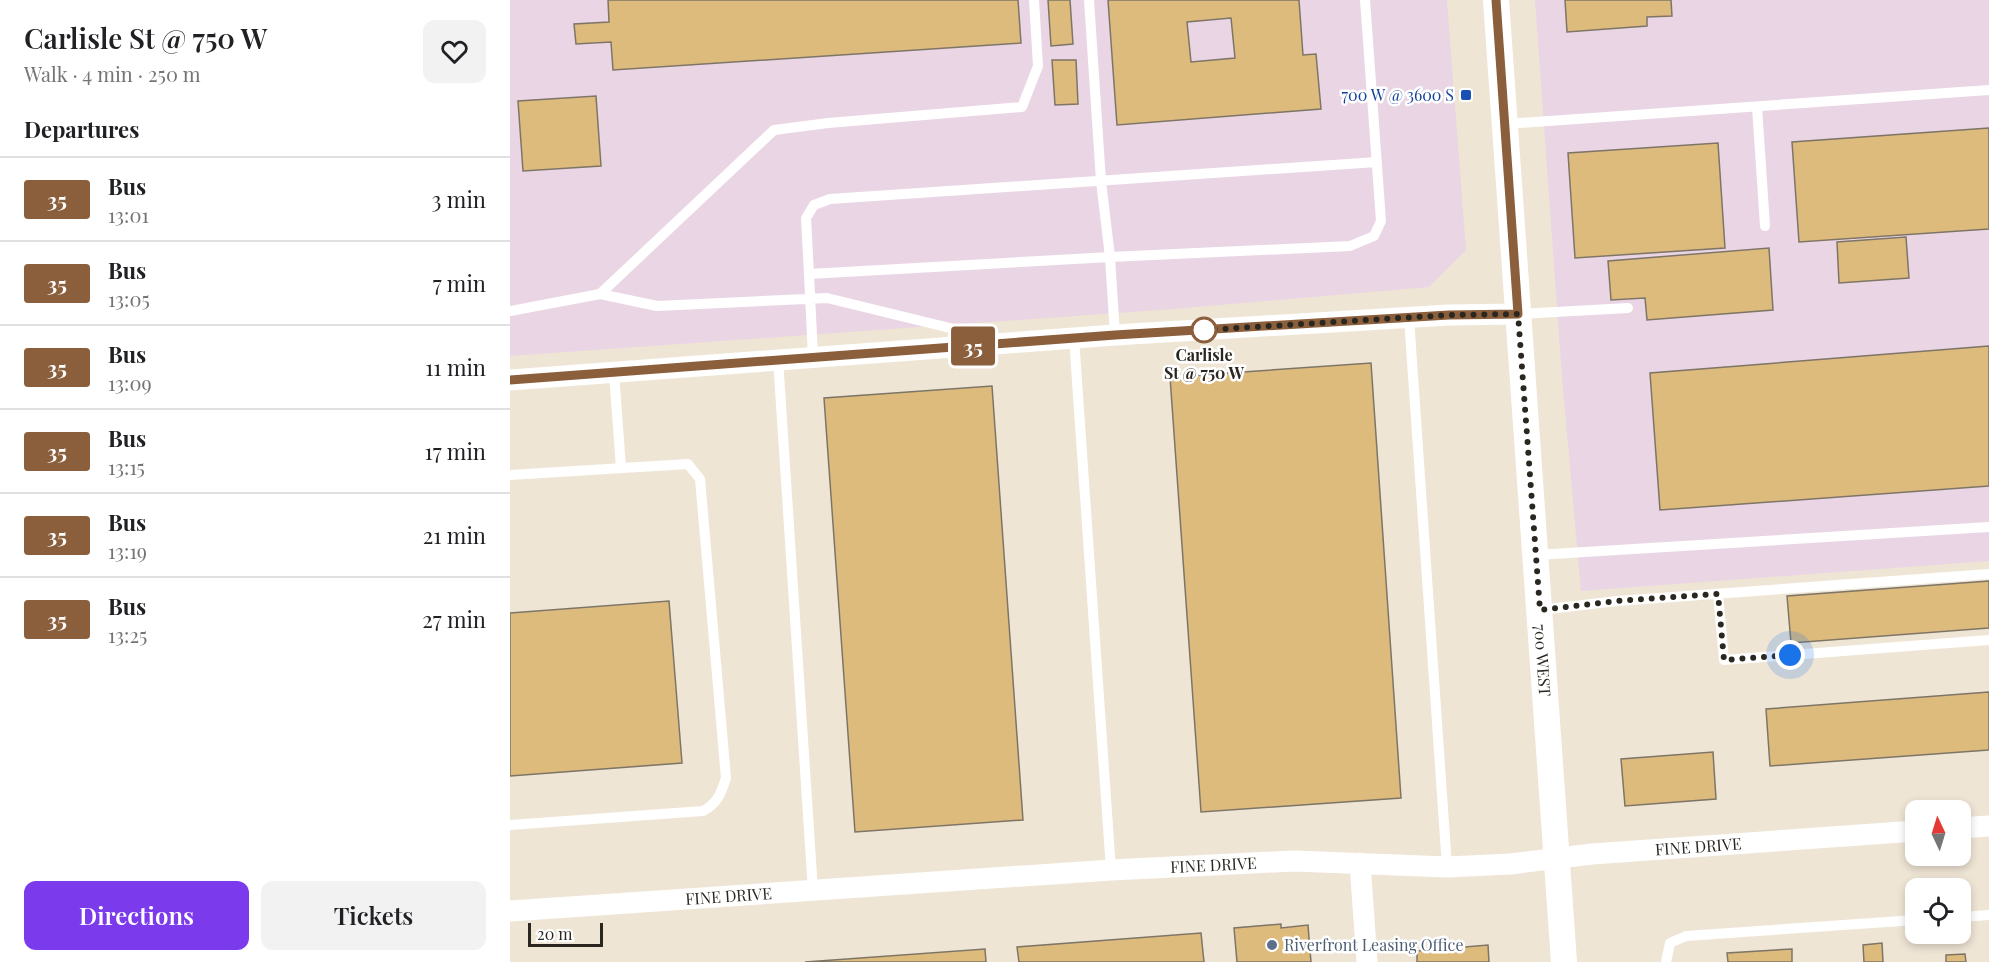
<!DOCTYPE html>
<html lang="en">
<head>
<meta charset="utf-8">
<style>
	body { margin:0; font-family:"Playfair Display",serif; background:#f2f2f2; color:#202124; height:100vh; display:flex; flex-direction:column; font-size:22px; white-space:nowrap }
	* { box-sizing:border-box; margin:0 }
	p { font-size:20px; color:#757577 }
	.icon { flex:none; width:33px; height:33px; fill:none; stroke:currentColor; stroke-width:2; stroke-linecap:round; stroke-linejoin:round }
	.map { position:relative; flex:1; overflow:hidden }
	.panel { display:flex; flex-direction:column; background:#fff; width:510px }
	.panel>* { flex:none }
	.badge { padding:0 12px; border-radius:4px; font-size:21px; line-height:39px }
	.needle { width:39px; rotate:356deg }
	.controls { position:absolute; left:1395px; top:800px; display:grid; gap:12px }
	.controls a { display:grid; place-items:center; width:66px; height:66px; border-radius:12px; background:#fff; box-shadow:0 3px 9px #0003; font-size:30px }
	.scale { position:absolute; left:18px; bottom:15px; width:75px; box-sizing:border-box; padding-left:6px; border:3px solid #2a2720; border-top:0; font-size:16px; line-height:21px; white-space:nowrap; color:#2a2720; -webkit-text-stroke:4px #fff; paint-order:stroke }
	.you { position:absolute; width:30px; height:30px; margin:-15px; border:4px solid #fff; border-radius:50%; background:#1a73e8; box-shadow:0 0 0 9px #1a73e833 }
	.map>.badge { position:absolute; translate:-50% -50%; box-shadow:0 0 0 3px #fff }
	h2 { padding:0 24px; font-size:22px; line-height:54px }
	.round { display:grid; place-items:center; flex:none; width:63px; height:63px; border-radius:12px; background:#f2f2f2 }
	.overview { display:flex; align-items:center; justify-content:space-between; height:102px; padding:0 24px }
	h1 { font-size:28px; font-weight:600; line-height:45px }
	.action { display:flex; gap:12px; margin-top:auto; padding:12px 24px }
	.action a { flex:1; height:69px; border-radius:12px; background:#7c3aed; color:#fff; font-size:24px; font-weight:600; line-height:69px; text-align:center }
	.action a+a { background:#f2f2f2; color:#202124 }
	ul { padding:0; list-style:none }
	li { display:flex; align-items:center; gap:18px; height:84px; padding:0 24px; border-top:2px solid #e0e0e0 }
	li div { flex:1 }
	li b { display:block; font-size:22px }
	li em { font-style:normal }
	li .badge { min-width:66px; font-weight:700; text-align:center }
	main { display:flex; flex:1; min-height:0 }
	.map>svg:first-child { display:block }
</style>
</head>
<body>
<main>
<section class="panel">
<div class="overview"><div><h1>Carlisle St @ 750 W</h1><p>Walk · 4 min · 250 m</p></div><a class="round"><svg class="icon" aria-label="heart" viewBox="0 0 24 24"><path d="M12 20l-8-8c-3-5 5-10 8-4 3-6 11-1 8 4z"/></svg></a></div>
<h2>Departures</h2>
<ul>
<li><span class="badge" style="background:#8b5e3c;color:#fff">35</span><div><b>Bus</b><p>13:01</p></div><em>3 min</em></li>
<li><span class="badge" style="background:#8b5e3c;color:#fff">35</span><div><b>Bus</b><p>13:05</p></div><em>7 min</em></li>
<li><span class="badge" style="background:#8b5e3c;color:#fff">35</span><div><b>Bus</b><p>13:09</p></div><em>11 min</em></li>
<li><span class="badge" style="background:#8b5e3c;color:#fff">35</span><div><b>Bus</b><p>13:15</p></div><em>17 min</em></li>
<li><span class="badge" style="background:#8b5e3c;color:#fff">35</span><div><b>Bus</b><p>13:19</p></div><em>21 min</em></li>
<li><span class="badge" style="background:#8b5e3c;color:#fff">35</span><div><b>Bus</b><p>13:25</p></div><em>27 min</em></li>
</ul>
<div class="action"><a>Directions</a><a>Tickets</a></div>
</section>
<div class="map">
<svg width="1479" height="962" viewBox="0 0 1479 962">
	<rect width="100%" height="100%" fill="#efe5d5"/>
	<path fill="#ead5e4" d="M0 0H937L956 250 919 287 663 309 0 356Z
		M1025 0H1479V561L1071 591 1052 377Z"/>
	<path fill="#ddbb7d" stroke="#7e7567" stroke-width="1.5" fill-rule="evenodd" d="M98 0H508L511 43 103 70 101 42 66 44 64 24 99 22Z
		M538 0H560L563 44 541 46Z
		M598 0H789L793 55 806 54 811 109 607 125ZM721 18 725 58 681 62 677 22Z
		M1055 0H1161L1162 16 1137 17V26L1057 32Z
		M542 60H566L568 104 545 105Z
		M86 96 91 166 13 171 8 101Z
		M1479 128V229L1289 242 1282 142Z
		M1208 143 1215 248 1065 258 1058 153Z
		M1396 237 1399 278 1329 283 1327 242Z
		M1259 248 1263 310 1137 320 1135 298 1101 300 1098 261Z
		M1479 346V486L1150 510 1140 373Z
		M861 363 891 798 691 812 660 377Z
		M482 386 513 820 345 832 314 398Z
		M1479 581V628L1281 643 1277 596Z
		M159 601 172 763 0 776V613Z
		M1479 692V750L1260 766 1256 709Z
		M1203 752 1206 799 1115 806 1111 759Z
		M771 924V928L798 925 801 962H727L724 928Z
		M691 933 694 962H509L507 947Z
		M1372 943 1373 962H1354L1353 945Z
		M978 945 979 962H907V951Z
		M475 949 476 962H295Z
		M1282 949V962H1218L1217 953Z
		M1455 954 1456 962H1436V955Z"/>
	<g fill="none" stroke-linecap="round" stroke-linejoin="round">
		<path stroke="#fff" stroke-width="10" d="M579 0 591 181 600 257 605 335
			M855 0 871 221 864 236 840 246 600 257 299 274 296 218 304 205 320 199 867 162
			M1247 107 1255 226
			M995 124 1479 90
			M299 274 303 357
			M90 294 264 130 318 123 512 107 528 66 524 0
			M0 311 90 294 147 306 317 298 481 338
			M1009 314 1118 308
			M899 318 937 867
			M564 338 601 870
			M268 359 303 891
			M104 373 111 468
			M0 475 178 464 190 479 216 778C211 793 208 803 193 811L0 825
			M1026 555 1479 527
			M1208 594 1214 660 1479 640
			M1030 610 1107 601 1479 574
			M1450 917 1479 915
			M1156 962 1160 943 1176 936 1406 920"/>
		<g stroke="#fff" stroke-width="21">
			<path d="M0 380 605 335 939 315 1008 314"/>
			<path d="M1450 828 1479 826"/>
			<path d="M850 863 857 962"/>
			<path id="s1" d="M0 911 601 870 784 861 937 867 1000 864 1082 854 1406 831"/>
		</g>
		<path stroke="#fff" stroke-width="26" id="s2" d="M986 0 1054 962"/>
	</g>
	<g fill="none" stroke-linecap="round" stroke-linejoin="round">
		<defs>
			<path id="line" d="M0 380 605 335 939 315 1008 314 986 0"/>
		</defs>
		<use href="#line" stroke="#fff" stroke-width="14"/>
		<use href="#line" stroke="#8b5e3c" stroke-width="9"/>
		<path stroke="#2a2720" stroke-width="6" stroke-dasharray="0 10.8" d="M694 330 939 315 1008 314 1030 610 1107 601 1208 594 1214 660 1280 655"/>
	</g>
	<rect fill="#1a4fb4" stroke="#fff" stroke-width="2" x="950" y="89" width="12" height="12" rx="3"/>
	<circle fill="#fff" stroke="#8b5e3c" stroke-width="3" cx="694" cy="330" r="12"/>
	<circle fill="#5c6f8a" stroke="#fff" stroke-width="2" cx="762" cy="945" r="6"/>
	<g text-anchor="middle" stroke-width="5" stroke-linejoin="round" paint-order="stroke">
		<g font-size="16" fill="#164399" stroke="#fff" text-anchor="end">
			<text x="944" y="101">700 W @ 3600 S</text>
		</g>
		<g font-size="16" font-weight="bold" fill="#2a2720" stroke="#fff">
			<text x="694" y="361">Carlisle<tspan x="694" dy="18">St @ 750 W</tspan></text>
		</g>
		<g font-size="16" fill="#2a2720" stroke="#fff">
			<text dy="6" stroke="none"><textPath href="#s2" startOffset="662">700 WEST</textPath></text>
			<text dy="6" stroke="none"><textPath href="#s1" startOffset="1191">FINE DRIVE</textPath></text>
			<text dy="6" stroke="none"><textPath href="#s1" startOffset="705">FINE DRIVE</textPath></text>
			<text dy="6" stroke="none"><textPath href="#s1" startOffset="219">FINE DRIVE</textPath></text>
		</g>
		<g font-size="16" fill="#4e5e75" stroke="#fff" text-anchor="start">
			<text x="774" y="951">Riverfront Leasing Office</text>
		</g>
	</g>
</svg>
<div class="controls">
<a><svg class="needle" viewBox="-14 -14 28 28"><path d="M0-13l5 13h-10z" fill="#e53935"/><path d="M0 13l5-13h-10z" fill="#757577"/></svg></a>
<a><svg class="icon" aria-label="locate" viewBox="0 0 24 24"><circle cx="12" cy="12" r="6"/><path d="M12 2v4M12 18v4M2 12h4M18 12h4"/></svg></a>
</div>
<div class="scale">20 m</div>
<div class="you" style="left:1280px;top:655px"></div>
<b class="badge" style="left:463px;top:346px;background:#8b5e3c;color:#fff">35</b>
</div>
</main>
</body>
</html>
